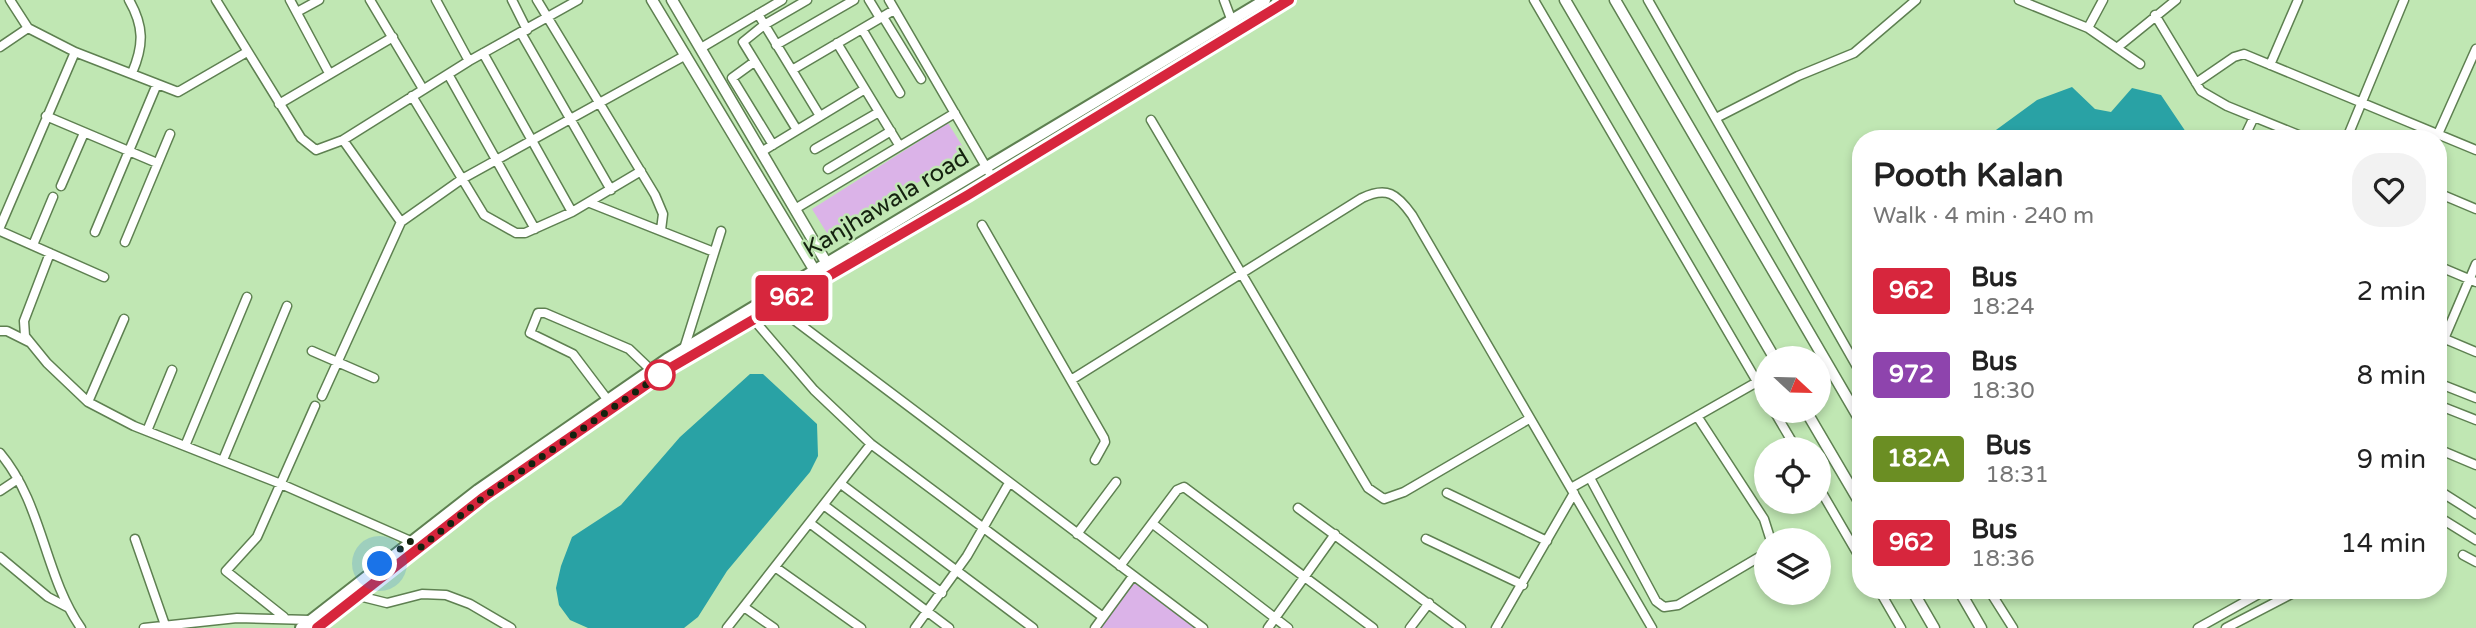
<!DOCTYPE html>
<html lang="en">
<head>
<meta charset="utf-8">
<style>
	body { margin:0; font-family:"Varela Round",sans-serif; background:#f2f2f2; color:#222; height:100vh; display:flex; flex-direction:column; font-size:26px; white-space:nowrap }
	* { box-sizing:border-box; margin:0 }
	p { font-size:23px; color:#767676 }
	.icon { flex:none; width:38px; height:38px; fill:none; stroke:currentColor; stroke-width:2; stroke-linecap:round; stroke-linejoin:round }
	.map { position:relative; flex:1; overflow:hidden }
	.sheet { position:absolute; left:1852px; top:130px; width:595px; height:469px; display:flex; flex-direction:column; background:#fff; border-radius:28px; box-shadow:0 4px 10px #0003 }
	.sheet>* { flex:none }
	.badge { padding:0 14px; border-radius:5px; font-size:24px; line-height:46px }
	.needle { width:46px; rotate:112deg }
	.buttons { position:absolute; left:1754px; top:346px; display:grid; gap:14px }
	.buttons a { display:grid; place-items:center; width:77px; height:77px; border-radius:50%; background:#fff; box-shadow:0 4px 10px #0003; font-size:35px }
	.you { position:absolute; width:35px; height:35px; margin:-18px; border:5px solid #fff; border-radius:50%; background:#1a73e8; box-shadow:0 0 0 10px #1a73e833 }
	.map>.badge { position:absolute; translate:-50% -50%; box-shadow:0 0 0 4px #fff }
	.round { display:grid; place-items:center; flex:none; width:74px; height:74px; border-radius:28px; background:#f2f2f2 }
	.overview { display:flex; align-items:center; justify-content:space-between; height:119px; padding:0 21px }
	h1 { font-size:33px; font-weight:700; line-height:52px }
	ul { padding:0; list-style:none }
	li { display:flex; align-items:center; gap:21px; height:84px; padding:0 21px }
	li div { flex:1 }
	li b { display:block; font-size:26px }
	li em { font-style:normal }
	li .badge { min-width:77px; font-weight:700; text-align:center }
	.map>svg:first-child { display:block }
</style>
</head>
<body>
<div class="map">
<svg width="2476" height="628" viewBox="0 0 2476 628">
	<rect width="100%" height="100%" fill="#c0e7b3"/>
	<path fill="#dbb3e8" d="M948 123 966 152 830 238 812 209Z
		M1134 582 1196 628H1101Z"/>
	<path fill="#29a2a5" d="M2072 87 2095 109 2111 112 2132 88 2161 95 2190 138H1985L2037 100Z
		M750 374H763L817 424 818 456 810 472 727 571 698 617 684 628H588L570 620 559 605 556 588 561 566 572 537 621 505 680 437Z"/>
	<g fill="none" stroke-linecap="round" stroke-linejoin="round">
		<defs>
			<path id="minor" d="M10 0 28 28 75 52 178 92 247 52
				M129 0C144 26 144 45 132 73
				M216 0 301 138 316 150 343 140 469 61 578 0
				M290 0 329 73
				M370 0 423 89
				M436 0 469 61
				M512 0 527 30
				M537 0 655 195 663 214 661 230
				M869 0 880 18
				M889 0 993 179
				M1224 0 1236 32
				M1534 0 1766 397
				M1648 0 1860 372
				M2019 0 2088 28 2140 64
				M297 12 319 0
				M758 14 820 116
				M2155 15 2201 91 2227 106 2306 138
				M883 17 921 79
				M2088 28 2103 0
				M862 29 900 93
				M521 33 611 190
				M837 43 899 145
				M776 45 854 0
				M0 47 28 28
				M2118 47 2176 0
				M701 48 782 0
				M483 53 572 212
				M754 62 732 78 773 145
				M2270 65 2298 0
				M792 70 894 10
				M448 74 535 229
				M2196 83 2234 57 2244 54 2476 150
				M412 96 484 215 516 233H525L572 212 641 171
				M279 104 393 37
				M46 116 157 163
				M1716 118 1798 76 1854 53 1916 0
				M1151 120 1362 478 1368 488 1384 499 1404 492 1529 419
				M797 130 743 42 764 25 807 0
				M2438 134 2476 49
				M2244 138 2254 117
				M2347 138 2404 0
				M343 140 401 222
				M815 149 879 112
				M761 152 865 89
				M828 169 891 131
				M61 186 84 133
				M2438 193 2476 209
				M590 203 714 252
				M795 209 955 113
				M982 225 1104 438 1105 442 1095 460
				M0 227 75 52
				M0 231 104 277
				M95 232 157 84
				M125 242 170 134
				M33 245 53 197
				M50 253 24 321 25 336 47 363 88 402 134 426 281 484 415 543
				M2438 266 2476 282
				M777 307 1203 628
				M754 320 814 390 871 444 1103 617
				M0 331H7L29 342
				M2438 336 2476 352
				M684 349 721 231
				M312 351 374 378
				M2438 353 2476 264
				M1071 380 1362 198C1387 186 1397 194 1412 215L1652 628
				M2438 383 2476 398
				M322 396 401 222 462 179 686 55
				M607 399 573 354 530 333 538 313H545L629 349 651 370
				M88 402 124 319
				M2438 405 2476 420
				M1774 411 1797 450
				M1697 416 1764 519 1771 541
				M147 431 172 370
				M185 446 247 297
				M2438 449 2476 465
				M0 453C43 504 44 575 81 628
				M223 460 287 306
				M1590 478 1656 601 1664 607 1678 605 1766 553
				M841 484 1033 628
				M1818 486 1860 558
				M1571 488 1757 382
				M2438 490 2476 514
				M0 491 18 479
				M1447 493 1547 541
				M825 506 942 593
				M1298 508 1461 628
				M2442 519 2476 540
				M811 524 949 628
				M1153 524 1288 628
				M1077 534 1116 482
				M135 539 165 625
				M1426 539 1523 585
				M2463 555 2476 562
				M0 557 48 597 67 607
				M1120 566 1177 490 1184 487 1373 628
				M775 567 861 628
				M1879 590 1901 628
				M1989 590 2013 628
				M359 596 387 603 422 594 446 595 470 604 511 628
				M744 607 774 628
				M284 617 226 571 257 537 315 406
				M144 628 237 618 310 620
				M727 628 871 444
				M915 628 967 556 1009 483
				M1095 628 1133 576
				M1268 628 1335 534
				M1410 628 1429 603
				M1496 628 1574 493
				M2198 628 2266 590
				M2226 628 2299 590"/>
			<path id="tertiary" d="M652 0 818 276
				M672 0 833 274
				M1565 0 1775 359
				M1615 0 1860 420
				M1806 411 1860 503
				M1912 590 1934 628
				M1959 590 1981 628"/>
			<path id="secondary" d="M301 628 478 490 667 359 1265 0
				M317 628 484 497 672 367 968 195 1289 0"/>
		</defs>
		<use href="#minor" stroke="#5e8051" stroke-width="11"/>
		<use href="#tertiary" stroke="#5e8051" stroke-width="13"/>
		<use href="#secondary" stroke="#5e8051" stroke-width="14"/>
		<use href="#minor" stroke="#fff" stroke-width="8"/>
		<use href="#tertiary" stroke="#fff" stroke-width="10"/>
		<use href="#secondary" stroke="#fff" stroke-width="10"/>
	</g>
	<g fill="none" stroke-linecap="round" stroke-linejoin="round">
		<defs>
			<path id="line" d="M317 628 484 497 672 367 968 195 1289 0"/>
		</defs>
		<use href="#line" stroke="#fff" stroke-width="16"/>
		<use href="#line" stroke="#d7263d" stroke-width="10"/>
		<path stroke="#14220f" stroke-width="7" stroke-dasharray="0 12.6" d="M380 564 411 541 421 547 484 497 660 375"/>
	</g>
	<circle fill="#fff" stroke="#d7263d" stroke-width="3.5" cx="660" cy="375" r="14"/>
	<g text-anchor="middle" stroke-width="5" stroke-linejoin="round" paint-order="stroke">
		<g font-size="24" fill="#14220f" stroke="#c0e7b3">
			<text transform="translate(886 203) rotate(-31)" y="8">Kanjhawala road</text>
		</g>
	</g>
</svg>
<div class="buttons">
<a><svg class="needle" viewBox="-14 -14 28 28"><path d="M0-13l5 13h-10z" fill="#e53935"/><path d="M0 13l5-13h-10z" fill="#767676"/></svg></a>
<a><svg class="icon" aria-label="locate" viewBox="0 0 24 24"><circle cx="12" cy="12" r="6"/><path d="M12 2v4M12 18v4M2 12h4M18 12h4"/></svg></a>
<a><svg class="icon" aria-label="layers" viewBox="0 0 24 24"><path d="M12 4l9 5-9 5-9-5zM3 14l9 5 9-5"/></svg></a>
</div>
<div class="you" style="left:380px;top:564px"></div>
<b class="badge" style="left:792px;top:298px;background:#d7263d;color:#fff">962</b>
<section class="sheet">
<div class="overview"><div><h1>Pooth Kalan</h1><p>Walk · 4 min · 240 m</p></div><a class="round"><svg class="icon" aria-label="heart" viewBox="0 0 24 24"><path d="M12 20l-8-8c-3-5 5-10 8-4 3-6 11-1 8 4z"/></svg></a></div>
<ul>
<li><span class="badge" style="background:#d7263d;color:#fff">962</span><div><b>Bus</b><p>18:24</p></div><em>2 min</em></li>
<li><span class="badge" style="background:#8e44ad;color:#fff">972</span><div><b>Bus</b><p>18:30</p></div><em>8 min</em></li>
<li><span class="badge" style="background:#6b8e23;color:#fff">182A</span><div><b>Bus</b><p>18:31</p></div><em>9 min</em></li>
<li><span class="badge" style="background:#d7263d;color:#fff">962</span><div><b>Bus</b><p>18:36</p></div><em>14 min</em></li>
</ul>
</section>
</div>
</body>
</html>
